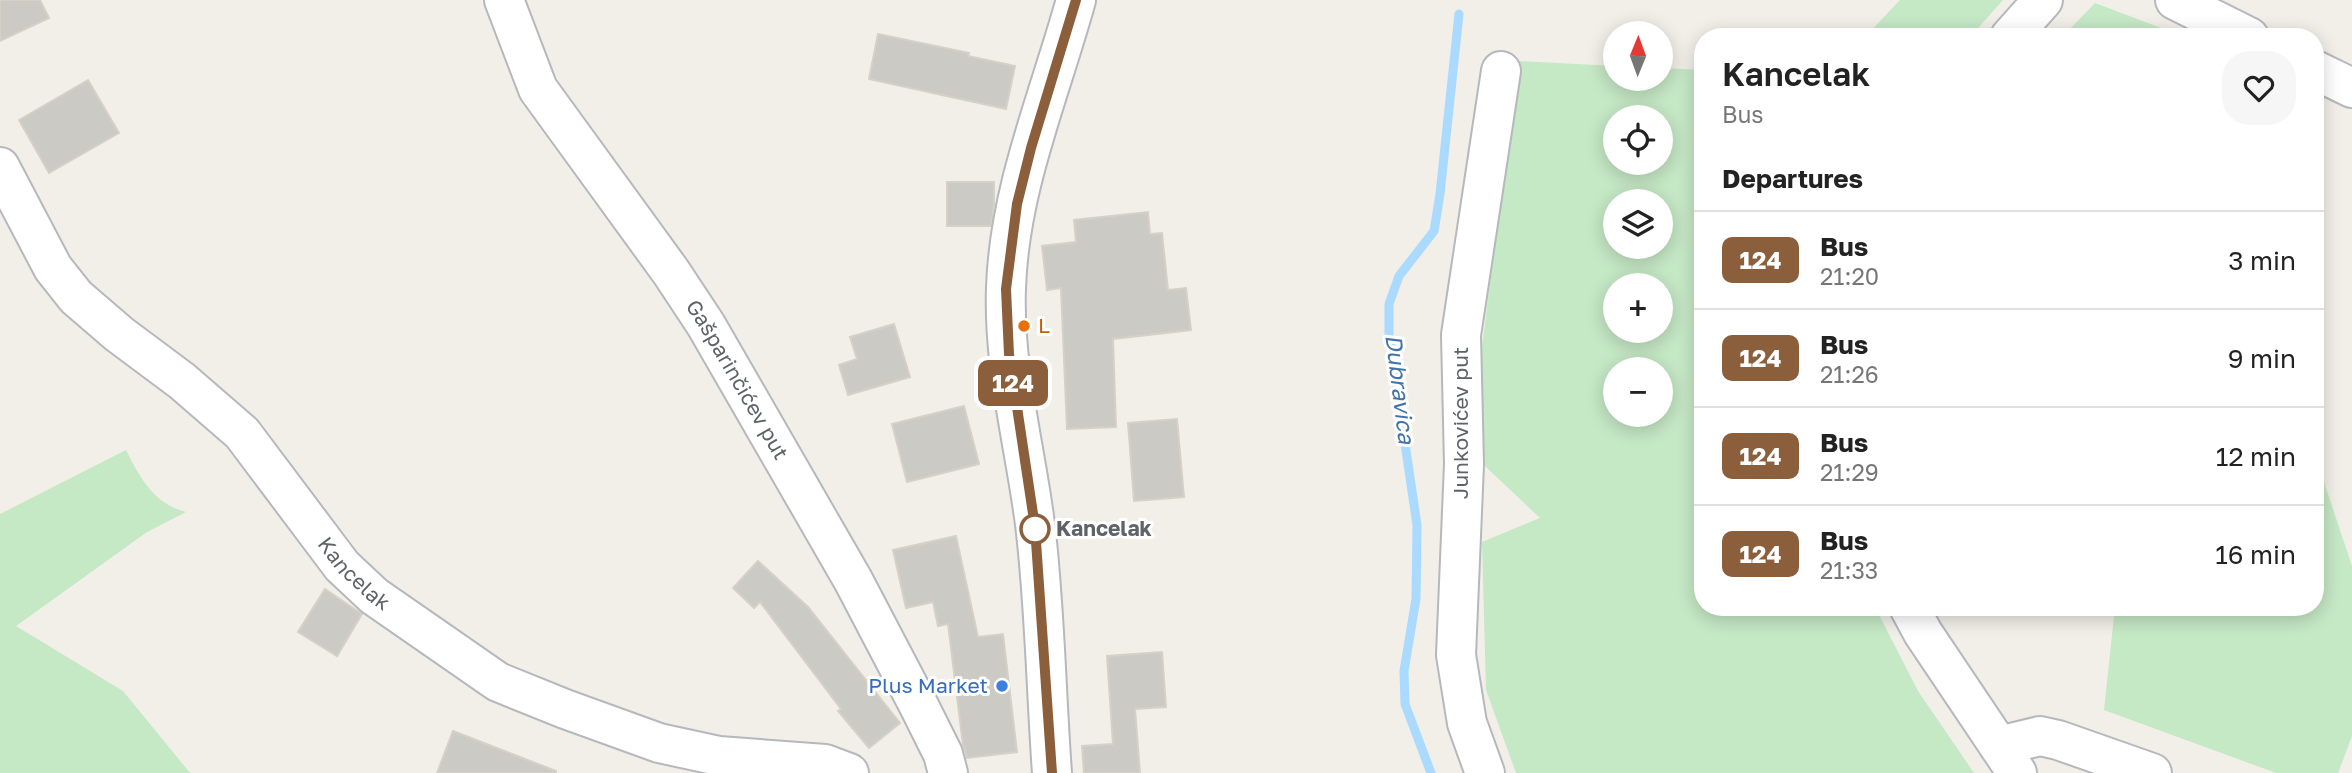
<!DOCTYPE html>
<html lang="en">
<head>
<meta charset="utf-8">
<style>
	body { margin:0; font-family:"Golos Text",sans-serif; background:#f6f6f6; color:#222; height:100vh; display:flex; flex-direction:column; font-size:26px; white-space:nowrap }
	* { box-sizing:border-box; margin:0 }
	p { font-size:23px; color:#767676 }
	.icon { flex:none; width:38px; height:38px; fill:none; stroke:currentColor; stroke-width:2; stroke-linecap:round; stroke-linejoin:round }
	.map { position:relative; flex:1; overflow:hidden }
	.details { position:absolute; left:1694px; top:28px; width:630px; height:588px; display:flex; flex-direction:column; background:#fff; border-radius:28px; box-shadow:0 4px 18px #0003 }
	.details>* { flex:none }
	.badge { padding:0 14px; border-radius:10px; font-size:24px; line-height:46px }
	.needle { width:46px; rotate:1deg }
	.buttons { position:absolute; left:1603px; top:21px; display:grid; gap:14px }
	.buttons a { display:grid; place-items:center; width:70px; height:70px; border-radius:50%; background:#fff; box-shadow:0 4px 18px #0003; font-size:35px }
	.map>.badge { position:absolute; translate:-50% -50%; box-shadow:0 0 0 4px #fff }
	h2 { padding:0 28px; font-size:26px; line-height:63px }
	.round { display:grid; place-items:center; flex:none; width:74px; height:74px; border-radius:28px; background:#f6f6f6 }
	.overview { display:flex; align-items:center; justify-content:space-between; height:119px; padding:0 28px }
	h1 { font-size:33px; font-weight:600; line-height:52px }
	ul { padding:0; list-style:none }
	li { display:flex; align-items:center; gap:21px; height:98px; padding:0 28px; border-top:2px solid #e0e0e0 }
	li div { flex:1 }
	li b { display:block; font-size:26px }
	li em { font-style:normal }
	li .badge { min-width:77px; font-weight:700; text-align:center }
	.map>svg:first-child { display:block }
</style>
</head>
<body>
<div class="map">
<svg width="2352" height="773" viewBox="0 0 2352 773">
	<rect width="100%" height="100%" fill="#f1efe8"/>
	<path fill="#c5e8c5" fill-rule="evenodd" d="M1900 0H2003L1970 37H1865Z
		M2095 3 2185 37H2062Z
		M1518 61 1615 66V79H1661V68L1703 70V607H1875L1918 691 1974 773H1516L1486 690 1482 542 1540 518 1469 451ZM1615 117H1661V163H1615ZM1615 201H1661V247H1615ZM1615 285H1661V331H1615ZM1615 369H1661V415H1615Z
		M126 450C140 478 154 504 186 512L147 532 16 626 123 691 190 773H0V514Z
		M2315 455 2352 566V736L2338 773H2276L2104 710 2115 607H2315Z"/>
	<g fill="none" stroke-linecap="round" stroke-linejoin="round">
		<path stroke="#aadaff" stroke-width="9" d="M1431 773 1405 704 1404 671 1416 599 1417 525 1389 335V304L1399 276 1434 231 1440 194 1459 14"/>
	</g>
	<path fill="#cccac5" stroke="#d6d1c6" stroke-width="2" d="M0 0H40L49 18 0 41Z
		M878 34 969 53 968 56 1015 66 1006 109 869 79Z
		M88 80 119 133 49 173 19 120Z
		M947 182H994V204L991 226H947Z
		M1148 212 1150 234 1162 233 1168 290 1186 288 1191 330 1113 339 1116 427 1067 429 1061 288 1047 290 1042 246 1076 242 1074 220Z
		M894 324 910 377 848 395 839 365 857 359 850 337Z
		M964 406 979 464 907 482 892 424Z
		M1177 419 1184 497 1134 501 1128 423Z
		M956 536 978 637 1003 634 1017 752 967 758 963 745 948 624 938 626 933 602 906 608 893 550Z
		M758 561 808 607 900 723 869 748 838 711 841 709 760 602 754 608 733 588Z
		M325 589 362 614 337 656 298 632Z
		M1162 652 1166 707 1135 709 1140 773H1084L1082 746 1113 744 1107 656Z
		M453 731 556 771V773H437Z"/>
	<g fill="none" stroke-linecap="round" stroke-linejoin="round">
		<defs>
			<g id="minor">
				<path id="s1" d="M504 0 538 89 671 272 706 325 853 580 919 706 943 754 948 773"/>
				<path d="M2175 0 2249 37"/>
				<path d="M2010 37 2043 0"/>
				<path d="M2315 70 2352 88"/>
				<path id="s2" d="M0 167 53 268 76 297 119 334 182 381 242 433 342 566 374 596 498 682 565 709 659 743 719 756 825 764 849 773"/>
				<path d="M1909 607 1923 633 2017 773"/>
				<path d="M1999 746 2040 736 2058 740 2152 773"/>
				<path d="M1052 773C1046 691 1045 606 1035 524 1025 446 1003 367 1006 288 1009 189 1050 94 1076 0"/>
				<path d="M1485 773 1467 723 1456 655 1464 464 1461 335 1501 71"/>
			</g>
		</defs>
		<use href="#minor" stroke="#b5b8bc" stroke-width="42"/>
		<use href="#minor" stroke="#fff" stroke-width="38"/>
	</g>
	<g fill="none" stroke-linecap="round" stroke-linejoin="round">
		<defs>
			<path id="line" d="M1052 773 1035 527 1009 354 1006 289 1017 204 1031 148 1076 0"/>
		</defs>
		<use href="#line" stroke="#fff" stroke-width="16"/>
		<use href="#line" stroke="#8b5e3c" stroke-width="10"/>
	</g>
	<circle fill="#e8710a" stroke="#fff" stroke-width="2.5" cx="1024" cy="326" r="7"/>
	<circle fill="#fff" stroke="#8b5e3c" stroke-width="3.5" cx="1035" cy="529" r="14"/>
	<circle fill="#3f7fe0" stroke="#fff" stroke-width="2.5" cx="1002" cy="686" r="7"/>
	<g text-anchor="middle" stroke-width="6" stroke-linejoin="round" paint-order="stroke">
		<g font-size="21" fill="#c56008" stroke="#fff" text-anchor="start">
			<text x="1038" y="333">L</text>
		</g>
		<g font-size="21" fill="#5f6368" stroke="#fff">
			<text dy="7" stroke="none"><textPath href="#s1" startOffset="448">Gašparinčićev put</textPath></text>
			<text transform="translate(1461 423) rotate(-90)" y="7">Junkovićev put</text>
			<text dy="7" stroke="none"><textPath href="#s2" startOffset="546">Kancelak</textPath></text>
		</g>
		<g font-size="21" font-weight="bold" fill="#5f6368" stroke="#fff" text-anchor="start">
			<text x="1056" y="536">Kancelak</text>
		</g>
		<g font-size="21" fill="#366cbe" stroke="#fff" text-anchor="end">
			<text x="988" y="693">Plus Market</text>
		</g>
		<g font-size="23" font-style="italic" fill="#4174aa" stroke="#fff">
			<text transform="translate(1400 389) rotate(83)" y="8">Dubravica</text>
		</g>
	</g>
</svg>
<div class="buttons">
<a><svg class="needle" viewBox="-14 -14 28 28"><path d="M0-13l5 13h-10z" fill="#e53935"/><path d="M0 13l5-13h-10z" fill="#767676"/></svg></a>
<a><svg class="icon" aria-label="locate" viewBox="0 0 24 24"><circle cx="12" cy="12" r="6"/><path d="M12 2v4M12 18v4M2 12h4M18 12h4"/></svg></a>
<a><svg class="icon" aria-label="layers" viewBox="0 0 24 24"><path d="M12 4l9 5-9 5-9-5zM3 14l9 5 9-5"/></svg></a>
<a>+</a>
<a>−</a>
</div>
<b class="badge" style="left:1013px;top:383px;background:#8b5e3c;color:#fff">124</b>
<section class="details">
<div class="overview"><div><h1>Kancelak</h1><p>Bus</p></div><a class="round"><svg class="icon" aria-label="heart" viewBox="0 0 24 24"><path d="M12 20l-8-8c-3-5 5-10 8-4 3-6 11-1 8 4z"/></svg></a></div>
<h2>Departures</h2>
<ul>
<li><span class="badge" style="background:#8b5e3c;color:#fff">124</span><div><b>Bus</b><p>21:20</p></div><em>3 min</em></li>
<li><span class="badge" style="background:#8b5e3c;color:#fff">124</span><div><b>Bus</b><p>21:26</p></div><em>9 min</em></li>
<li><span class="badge" style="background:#8b5e3c;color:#fff">124</span><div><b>Bus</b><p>21:29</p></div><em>12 min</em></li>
<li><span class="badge" style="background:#8b5e3c;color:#fff">124</span><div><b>Bus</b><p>21:33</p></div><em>16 min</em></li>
</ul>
</section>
</div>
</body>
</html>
